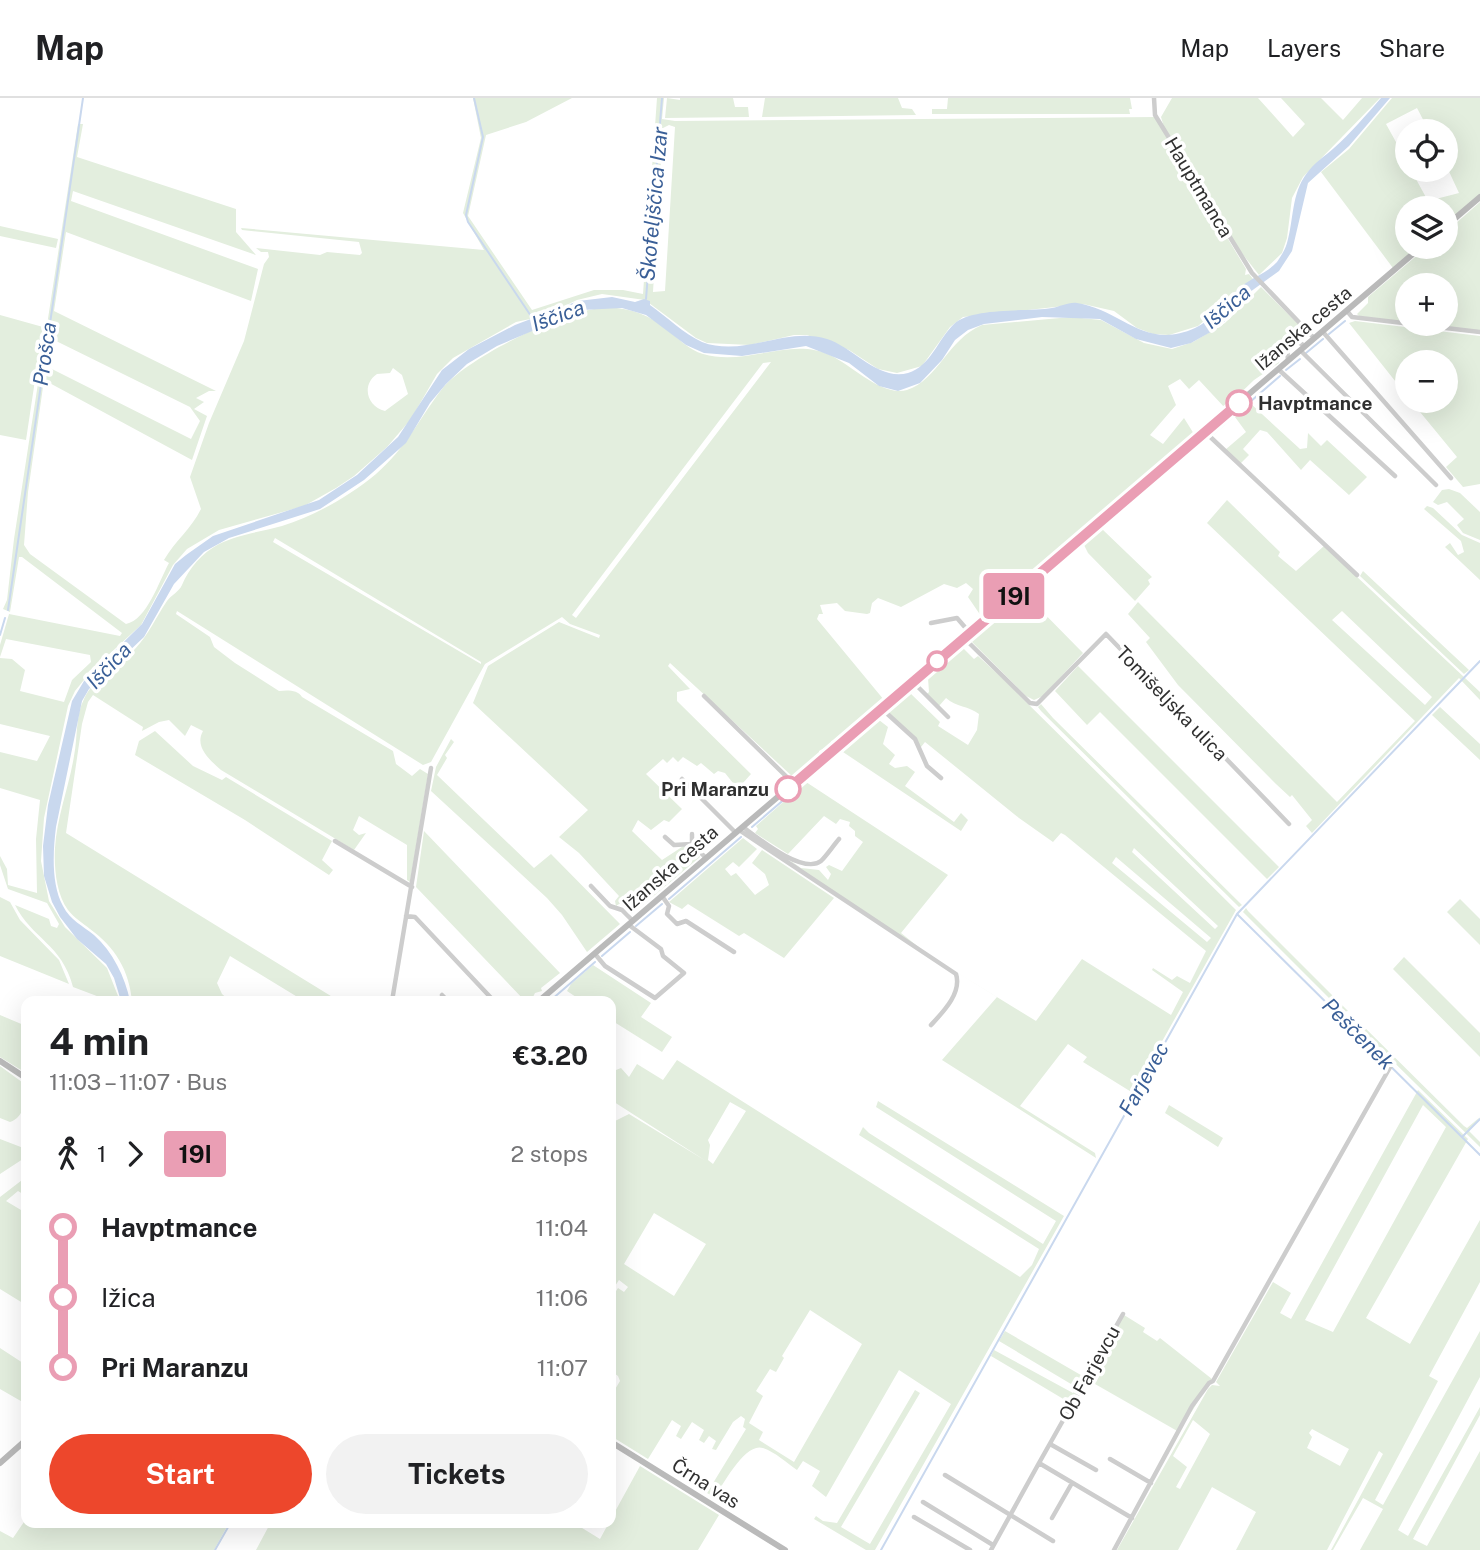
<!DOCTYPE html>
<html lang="en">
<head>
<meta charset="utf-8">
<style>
	body { margin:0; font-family:"Public Sans",sans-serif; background:#f2f2f2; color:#202124; height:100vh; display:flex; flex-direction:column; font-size:26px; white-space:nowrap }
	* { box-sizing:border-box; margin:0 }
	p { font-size:23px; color:#757577 }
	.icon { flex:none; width:38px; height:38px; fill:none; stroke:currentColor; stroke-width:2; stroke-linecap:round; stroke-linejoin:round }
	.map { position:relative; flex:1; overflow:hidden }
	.side { position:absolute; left:21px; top:898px; width:595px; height:532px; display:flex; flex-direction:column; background:#fff; border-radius:14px; box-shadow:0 7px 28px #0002 }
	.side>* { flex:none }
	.badge { padding:0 14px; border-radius:5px; font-size:24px; line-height:46px }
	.fabs { position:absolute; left:1395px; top:21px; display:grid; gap:14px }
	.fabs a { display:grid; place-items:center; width:63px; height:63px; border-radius:50%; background:#fff; box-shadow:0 7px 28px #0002; font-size:35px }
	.map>.badge { position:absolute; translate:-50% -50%; box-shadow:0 0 0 4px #fff }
	.legs { display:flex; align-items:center; gap:10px; height:77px; padding:0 28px; font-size:23px }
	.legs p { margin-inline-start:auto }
	.overview { display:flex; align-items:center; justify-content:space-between; height:119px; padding:0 28px }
	h1 { font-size:38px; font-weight:700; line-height:52px }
	.button { display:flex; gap:14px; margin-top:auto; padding:14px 28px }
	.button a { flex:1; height:80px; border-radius:42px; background:#ed472c; color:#fff; font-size:28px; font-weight:700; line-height:80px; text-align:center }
	.button a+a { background:#f2f2f2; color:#202124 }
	ul { padding:0 28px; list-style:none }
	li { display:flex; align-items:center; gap:24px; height:70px; font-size:26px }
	li i { display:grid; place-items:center; width:10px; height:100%; margin:0 9px; background:currentColor }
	li i::after { content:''; width:18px; height:18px; margin:-9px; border:5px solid; border-radius:50%; background:#fff }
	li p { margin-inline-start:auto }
	li:first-child i { background:linear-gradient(#0000 50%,currentColor 0) }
	li:last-child i { background:linear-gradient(currentColor 50%,#0000 0) }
	header { display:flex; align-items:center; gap:42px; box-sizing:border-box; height:98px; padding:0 35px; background:#fff; border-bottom:2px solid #e0e0e0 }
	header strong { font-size:33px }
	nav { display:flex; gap:38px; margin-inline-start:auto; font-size:24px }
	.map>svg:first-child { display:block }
</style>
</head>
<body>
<header>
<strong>Map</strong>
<nav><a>Map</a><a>Layers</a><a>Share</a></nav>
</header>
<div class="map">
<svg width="1480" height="1452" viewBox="0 0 1480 1452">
	<rect width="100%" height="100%" fill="#fff"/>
	<path fill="#e3eede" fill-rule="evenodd" d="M473 0H572L526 24 486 37 468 118 532 212 594 192H623L643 196 657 0H664L662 21 675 23 1155 19 1246 171 1245 177 1249 176 1253 181 1198 228 1169 237 1153 236 1137 230 1114 213 1083 206 963 219 950 229 922 268 897 275 878 271 849 252 807 237H794L750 247 707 245 696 240 645 202 602 196 577 202 544 218 516 224 453 260 437 276 411 321 387 349 354 378 336 390 304 408 219 432 187 451 173 467 141 527 92 572 75 593 68 608 44 720 41 763 49 803 65 829 107 870 120 903H110L73 889C62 846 32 841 15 807L49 821 51 828 57 830 59 826 47 805 8 791 0 767V758L7 771 8 787 37 795 36 741 40 702 0 690V654L37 663 50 638 0 626V560L12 561 25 572 20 593 64 604 72 582 91 564 90 557 6 541 0 559V547L9 516 120 538 122 535 22 459H19L10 514 3 511 7 502 14 441 78 26H83L77 59 236 111V134L256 157 73 93 71 103 258 171 251 203 66 134 54 213 216 293H209L196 300 204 304 194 311 207 318 192 362 44 282 28 394 24 447 30 456 126 526C147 522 159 483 169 465L164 462C175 443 191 431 201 411L190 379 209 325 244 243 264 166 269 159 268 154H261L256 150 320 157 327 154 360 157 362 155 359 144 242 132 241 130 484 152 463 115 481 40ZM669 27 675 29 665 193 653 194 663 30ZM50 240 190 309 200 323 191 341 46 268ZM393 270 402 277 408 296 385 313C367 309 361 287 377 276L390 275Z
		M667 0 680 2V0H733L735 9H748L749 19 665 20Z
		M765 0H898L902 10 912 11 916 17 762 19Z
		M948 0H1130L1132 11H1129L1130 16H932V11H947Z
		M1172 0H1258L1293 39 1305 26 1281 0H1321L1343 22 1362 0H1380L1303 79 1292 100 1287 140 1282 155 1259 177 1241 154 1164 29 1161 19Z
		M1392 0H1480V96L1446 125V110H1407V149H1418L1393 170 1321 74 1349 51ZM1417 10 1429 33H1446V67L1459 95 1428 103 1411 72H1407V64L1386 26Z
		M1480 104V233L1425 226H1446V187H1407V224L1359 218 1357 216 1368 205V199L1427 149H1446V134Z
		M0 128 58 141 56 150 0 138Z
		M1261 189 1303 231V241H1287L1281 251 1279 265 1254 282 1225 310 1199 282 1189 291 1180 281 1168 288 1176 307 1150 337 1163 346 1184 320 1194 336 981 518 968 499 973 491 966 485 957 490 944 486 901 509 878 500 872 505 870 515 867 516 845 513 837 505 820 507 823 516H819L817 521 884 602 836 642 831 643 832 646 819 653V657L793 679 670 565 668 568 690 591 677 594V603L751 676 743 685H733L725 675 718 673 714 676 701 665 697 668 683 659 678 664 673 659 667 665 663 661 646 676 682 711 669 724 664 722 651 732 638 722 632 733 662 762 685 747 692 748 700 759 637 812 627 801 616 808 615 803 619 798 579 755 559 739 588 712 473 605 488 568 559 524 599 540 600 537 570 526 562 519 485 566 431 664 423 667 177 513 176 516 210 539 214 549 235 565 279 593C288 592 298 592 302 599L393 653 396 666 412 678 420 671 428 676 410 784 407 782V747L359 718 353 732 359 737 366 735 354 752 221 672C210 662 194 649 203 633L191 627 185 638 169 622 159 624 142 633 143 629 93 597 88 604 82 626 66 735 339 903H304L230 858 217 885 222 896 230 903H132C129 872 115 849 90 831 83 825 74 820 68 812 56 796 54 769 55 750 57 718 69 689 74 658 78 639 75 619 84 601 93 580 119 567 135 551 149 536 156 519 167 503 171 497 179 494 182 487 189 470 202 455 219 446 239 436 261 434 282 428 316 417 348 399 376 376 406 350 419 321 442 291 466 260 563 213 601 210 626 208 649 216 668 232 679 241 689 252 703 256 747 269 790 238 830 257 853 268 882 299 907 292 938 282 948 241 982 227L1071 219 1101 222 1144 245 1172 251 1193 244 1225 225ZM771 264 576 520 572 517 763 265ZM275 440 481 564V566L273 444Z
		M0 217 43 229 26 342 0 337Z
		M1355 223 1480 238V386L1463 389 1446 369 1457 359 1411 303H1446V264H1407V298L1349 225Z
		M1250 305 1300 351 1307 350 1308 335 1321 348 1327 342 1367 379 1349 397 1310 362 1301 372 1267 334 1260 332 1243 351 1249 357 1240 366 1225 352 1246 334 1235 319Z
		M1449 391 1460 395 1480 414V442L1463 435 1457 427 1464 421 1447 404 1438 407 1433 404 1442 392Z
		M1227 402 1280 454 1278 458 1296 473 1324 448 1480 594V602L1459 580 1312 735 1306 728 1312 722 1292 697 1290 699 1276 686 1178 587 1146 544 1150 540 1128 516 1138 504 1337 704 1415 623 1207 425ZM1342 513 1432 599 1425 607 1332 522Z
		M1427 408 1433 410 1462 437 1480 445V482L1445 449 1450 445 1458 457 1464 454 1461 443 1424 411Z
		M1102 431 1152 479 1148 482 1150 486 1135 503 1088 455 1084 447Z
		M1363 473 1469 572 1464 576 1360 478Z
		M1026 497 1083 555 1043 598 1034 602 1026 598 971 543Z
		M963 550 974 561 978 558 1002 580 1236 812 1133 995 1083 964 1087 959 1068 946 1020 1008 1095 1055 1096 1060 942 962 997 899 935 861 1036 923 1082 861 1171 917 1183 894 1152 872 1153 870 1172 882 1177 878 1190 885 1206 853 1065 737 1061 735 1053 744 1019 720 925 644 921 649 888 615 910 595 940 624 938 628 968 647 977 632 979 616C969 608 956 609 946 600L939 608 927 596 929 594 928 580ZM1134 750 1218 828 1215 831 1132 754ZM1116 759 1211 840 1207 844 1112 765Z
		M1078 568 1279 769 1267 781 1100 614 1087 627 1055 593Z
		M1041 606 1053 620 1242 807 1239 809 1041 613 1038 609Z
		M1440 609 1480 646V662L1432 617Z
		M879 622 888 629 883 646 895 657 889 666 895 670 907 668 915 674 905 688 954 724 961 715 968 722 961 733 843 654Z
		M155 633 193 668 222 682 226 679 332 743 322 762 333 772 329 777 245 722 135 657 139 643Z
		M451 641 454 644 445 657 447 660 437 677 534 770 551 756 620 826 587 854 562 817 547 800 431 693 436 669Z
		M806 684 948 777 901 835 926 855 833 796 782 757 801 770 819 772 828 782 831 776 826 769 829 767 842 773 863 744 855 738V733L849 728 850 724 840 721 836 726 824 718 788 756 755 735 758 731 756 728Z
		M424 733 560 875 541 890 542 893 535 895 531 903H525L416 789Z
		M743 740 757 751 739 769 733 764 725 771 731 778 736 775 755 797 769 787 765 776 752 765 762 752 834 800 784 860 744 835 739 838 688 806 682 811 669 804Z
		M0 799 10 804 20 822 59 862 69 886 0 858Z
		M1460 801 1480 821V847L1447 814Z
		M1246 810 1248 813 1348 913 1343 914 1243 814Z
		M1404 859 1480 935V959L1393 871Z
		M593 867 651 905 641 919 672 939 662 954 611 922V903H582L567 893 571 886Z
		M1350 915 1464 1028 1467 1030 1480 1019 1469 1033 1480 1044V1049L1350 921Z
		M0 917 26 928V975L0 959Z
		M677 962 1020 1179 1032 1167 1039 1151 859 1037 863 1029 869 1035 1043 1146 1056 1123 876 1009 878 1003 1064 1118 875 1452H866L814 1421 816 1418 823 1423 837 1425 915 1292 920 1295 841 1429 870 1446 951 1306 899 1272 826 1399 812 1388 820 1373 803 1363 797 1372C787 1365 775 1354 763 1350 745 1344 724 1386 714 1399L707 1395 746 1331 743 1329 745 1321 741 1318 733 1324 716 1352 712 1351 716 1343 709 1338 704 1345 699 1342 704 1332 692 1324 681 1341 676 1338 681 1328 672 1322 648 1361 611 1338V1298L620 1283 618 1278 611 1273V1201L618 1190 624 1194 628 1189 619 1182 611 1194V1025L629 1016 706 1063 611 1002V974L621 970 629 979 637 966 663 982ZM730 1004 746 1013 713 1066 708 1062 710 1047 708 1042ZM654 1115 706 1146 674 1198 624 1166ZM810 1212 862 1246 794 1364 759 1342 763 1334 749 1325 763 1298 756 1293 770 1271 776 1274 784 1260 782 1258Z
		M0 968 26 987C26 1001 25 1019 10 1024L0 1020Z
		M1418 992 1468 1041 1366 1220 1410 1246 1480 1122V1184L1429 1278 1438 1283 1375 1402 1383 1407 1480 1233V1279L1398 1432 1408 1438 1480 1309V1317L1413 1441 1427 1448 1480 1353V1452H1360L1383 1411 1363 1400 1333 1452H1331L1383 1356 1379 1353 1327 1452H1236L1256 1414 1212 1389 1178 1452H1117L1208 1291 1212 1287 1220 1288 1216 1284 1273 1184 1291 1195 1280 1215 1291 1221ZM1423 1007 1446 1029 1333 1234 1305 1222ZM1193 1322 1210 1336 1180 1391 1176 1389 1187 1369 1173 1358ZM1312 1331 1349 1351 1340 1368 1307 1350 1312 1339 1309 1335Z
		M1169 1007 1223 1040 1218 1049 1165 1015Z
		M0 1041 26 1051V1059L0 1076Z
		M26 1079V1098L18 1093 6 1103 26 1115V1207L0 1191V1099Z
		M1124 1217 1145 1230 1143 1234 1157 1243 1160 1240 1212 1281 1179 1334 1088 1282Z
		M1005 1233 1086 1280 1066 1315 1060 1312 1065 1302 991 1258 994 1252 1073 1295 1076 1289 999 1243Z
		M0 1250 26 1267V1306L0 1291Z
		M640 1368 719 1417 698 1452H256L271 1424 574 1425 600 1441Z
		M26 1421V1424L229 1425 214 1452H0V1433L13 1440Z"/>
	<path fill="#c9d8ee" d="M1381 0H1390L1349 48 1308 85 1292 153 1279 173 1250 194 1234 215 1216 231 1191 245 1171 250 1136 241 1100 221 1042 219 984 226 968 232 955 242 942 262 920 285 898 293 879 288 849 265 806 248 742 258 704 255 686 247 646 217 622 210 582 212 497 248 467 266 446 286 430 305 406 345 364 382 320 411 229 440 204 454 174 486 144 539 89 591 82 603 56 729C53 753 51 786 63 808 70 822 83 828 94 837 113 854 125 879 130 903H121L114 880 106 866 77 841 60 819 52 804 44 778 43 748 48 707 72 603 84 583 142 526 175 466 186 457 213 438 319 402 357 377 398 339 442 272 469 251 515 227 578 203 612 199 635 204 644 201 650 203V207C667 219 684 236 702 244 744 260 786 228 827 241 853 249 878 283 908 275 931 268 938 241 954 226 972 209 1027 214 1052 210 1060 209 1068 204 1077 205 1122 212 1145 253 1195 230 1214 221 1226 201 1242 188 1253 179 1267 175 1277 164 1281 158 1285 152 1287 145 1294 122 1291 96 1307 75 1314 65 1325 58 1334 50 1351 35 1366 17 1381 0Z"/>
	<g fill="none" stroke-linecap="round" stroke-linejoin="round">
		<path stroke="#c9d8ee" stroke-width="2" d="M474 0 483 39 466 117 468 124 533 221
			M646 201 662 0
			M1329 236 1345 223
			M1306 255 1323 241
			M1286 272 1300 261
			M1213 336 1280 278
			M1154 386 1206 341
			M8 512 83 0
			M0 537 5 520
			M972 542 1147 392
			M920 586 965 547
			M888 613 914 591
			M752 729 884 616
			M669 801 741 739
			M1237 816 1480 1057
			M636 828 662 806
			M602 858 630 834
			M551 902 595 864
			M1462 1039 1480 1021
			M215 1452 231 1424
			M881 1452 1237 816 1480 563"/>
		<path stroke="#cdcdcd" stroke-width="4.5" d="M1154 0 1155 17 1252 175 1314 240
			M1347 213 1352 219 1480 234
			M1323 234 1451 380
			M1301 253 1436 387
			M1288 263 1287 249 1298 244 1305 248
			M1278 271 1395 378
			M1205 334 1357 477
			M931 525 957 520 970 535
			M964 540 1030 605 1037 606 1106 536 1289 726
			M913 584 948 619
			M704 598 794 686
			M882 611 915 641 927 668 941 680
			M682 681 736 735
			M743 729C758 740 803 777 821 763 827 757 833 748 839 741
			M739 732 956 876C962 895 943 914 931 927
			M692 736V746
			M665 739 674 747 692 746 706 760
			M335 743 412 789
			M591 788 610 808 622 812 633 823
			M662 798 669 808 667 816 677 826 686 823 734 854
			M406 818 415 819 494 903
			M595 856 605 868 655 900 684 875 663 858 661 851 629 827
			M442 897 448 903
			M392 903 431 670
			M1050 1346 1096 1372
			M1110 1361 1151 1385
			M1039 1365 1123 1216
			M945 1377 1053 1443
			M923 1404 993 1447
			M914 1419 970 1452
			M1052 1420 1072 1385
			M991 1452 1039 1365 1132 1420
			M1114 1452 1192 1308 1209 1285 1213 1283 1393 964"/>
		<path stroke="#bababa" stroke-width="6" d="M1446 128 1480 99
			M539 903 1421 149
			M0 963 26 980
			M611 1344 785 1452
			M0 1365 26 1342"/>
	</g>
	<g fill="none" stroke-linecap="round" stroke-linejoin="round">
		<defs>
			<path id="line-1" d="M788 691 1239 305"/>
		</defs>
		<use href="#line-1" stroke="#fff" stroke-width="16"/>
		<use href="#line-1" stroke="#ea9eb4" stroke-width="10"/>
	</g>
	<g fill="#fff" stroke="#ea9eb4" stroke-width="3.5">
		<circle cx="1239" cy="305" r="12"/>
		<circle cx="937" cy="563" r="9"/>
		<circle cx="788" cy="691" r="12"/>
	</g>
	<g text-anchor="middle" stroke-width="7" stroke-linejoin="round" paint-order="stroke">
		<g font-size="19" fill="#303030" stroke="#fff">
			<text transform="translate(1199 89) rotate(59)" y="7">Hauptmanca</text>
			<text transform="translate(1303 230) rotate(-40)" y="7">Ižanska cesta</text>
			<text transform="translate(1172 605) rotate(46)" y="7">Tomišeljska ulica</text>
			<text transform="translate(670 770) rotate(-41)" y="7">Ižanska cesta</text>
			<text transform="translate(1089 1275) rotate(-61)" y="7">Ob Farjevcu</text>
			<text transform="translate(706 1385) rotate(32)" y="7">Črna vas</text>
		</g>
		<g font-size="19" font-weight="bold" fill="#303030" stroke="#fff" text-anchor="start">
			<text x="1258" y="312">Havptmance</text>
			<text x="769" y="698" text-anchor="end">Pri Maranzu</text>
		</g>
		<g font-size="21" font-style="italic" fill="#3a5f97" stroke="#fff">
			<text transform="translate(654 106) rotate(-85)" y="7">Škofeljščica Izar</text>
			<text transform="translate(1227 209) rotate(-41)" y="7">Iščica</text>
			<text transform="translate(558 218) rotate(-20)" y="7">Iščica</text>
			<text transform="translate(45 256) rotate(-82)" y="7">Prošca</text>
			<text transform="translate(109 568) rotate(-47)" y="7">Iščica</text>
			<text transform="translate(1358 936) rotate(45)" y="7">Peščenek</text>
			<text transform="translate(1144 981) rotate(-61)" y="7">Farjevec</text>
		</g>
	</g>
</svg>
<div class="fabs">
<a><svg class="icon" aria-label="locate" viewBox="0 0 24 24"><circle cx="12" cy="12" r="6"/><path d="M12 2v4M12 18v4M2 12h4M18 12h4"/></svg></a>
<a><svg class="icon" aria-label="layers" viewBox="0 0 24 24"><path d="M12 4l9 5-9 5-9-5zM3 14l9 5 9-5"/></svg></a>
<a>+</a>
<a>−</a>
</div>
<b class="badge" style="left:1014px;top:498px;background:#ea9eb4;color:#111">19I</b>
<section class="side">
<div class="overview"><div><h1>4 min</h1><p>11:03 – 11:07 · Bus</p></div><b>€3.20</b></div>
<div class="legs"><svg class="icon" aria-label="walk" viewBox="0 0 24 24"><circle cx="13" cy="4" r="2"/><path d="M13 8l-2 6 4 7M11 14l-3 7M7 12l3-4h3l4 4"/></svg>1<svg class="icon" aria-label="forward" viewBox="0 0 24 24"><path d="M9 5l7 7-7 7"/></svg><b class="badge" style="background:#ea9eb4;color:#111">19I</b><p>2 stops</p></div>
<ul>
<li><i style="color:#ea9eb4"></i><b>Havptmance</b><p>11:04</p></li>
<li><i style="color:#ea9eb4"></i><span>Ižica</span><p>11:06</p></li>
<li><i style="color:#ea9eb4"></i><b>Pri Maranzu</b><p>11:07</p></li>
</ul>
<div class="button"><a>Start</a><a>Tickets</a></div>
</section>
</div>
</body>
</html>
